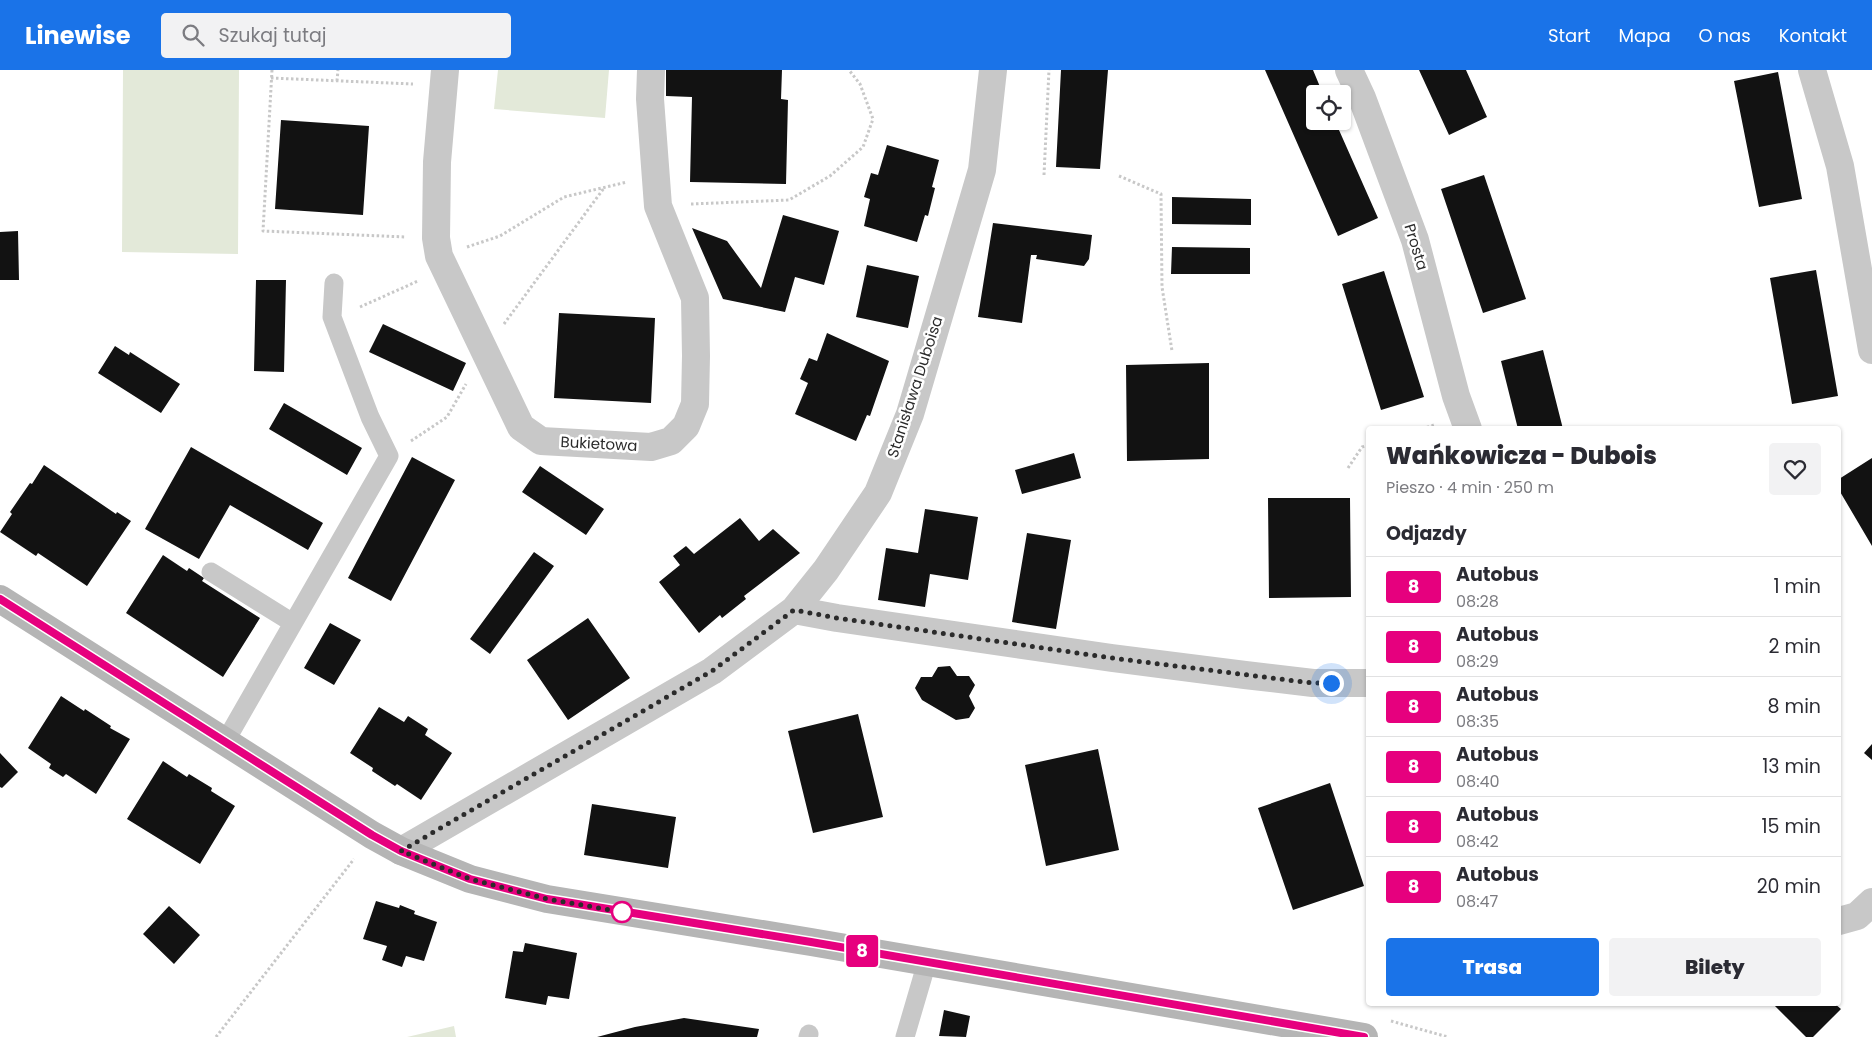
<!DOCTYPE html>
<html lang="pl">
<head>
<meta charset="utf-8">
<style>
	body { margin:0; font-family:Poppins,sans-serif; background:#f2f2f3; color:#2b2b33; height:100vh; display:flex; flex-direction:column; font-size:19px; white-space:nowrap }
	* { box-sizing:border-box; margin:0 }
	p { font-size:16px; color:#7c7c81 }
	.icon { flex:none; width:28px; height:28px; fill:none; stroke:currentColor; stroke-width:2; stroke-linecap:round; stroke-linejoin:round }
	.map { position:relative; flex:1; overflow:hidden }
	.panel { position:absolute; left:1366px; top:356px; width:475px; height:580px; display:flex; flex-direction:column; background:#fff; border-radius:5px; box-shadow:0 1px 4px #0004 }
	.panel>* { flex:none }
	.badge { padding:0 10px; border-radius:4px; font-size:18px; line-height:32px }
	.fabs { position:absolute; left:1306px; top:15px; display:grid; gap:10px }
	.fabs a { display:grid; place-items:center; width:45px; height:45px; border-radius:5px; background:#fff; box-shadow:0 1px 4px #0004; font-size:25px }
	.you { position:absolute; width:25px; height:25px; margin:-12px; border:4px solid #fff; border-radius:50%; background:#1a73e8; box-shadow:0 0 0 8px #1a73e833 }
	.map>.badge { position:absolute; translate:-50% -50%; box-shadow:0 0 0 2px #fff }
	h2 { padding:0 20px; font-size:19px; line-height:45px }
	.round { display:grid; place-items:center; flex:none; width:52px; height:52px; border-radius:5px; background:#f2f2f3 }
	.head { display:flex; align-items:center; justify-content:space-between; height:85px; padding:0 20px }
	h1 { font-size:24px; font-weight:800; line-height:38px }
	.primary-button { display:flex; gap:10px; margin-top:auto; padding:10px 20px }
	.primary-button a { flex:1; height:58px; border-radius:5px; background:#1a73e8; color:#fff; font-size:20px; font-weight:800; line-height:58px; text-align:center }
	.primary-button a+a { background:#f2f2f3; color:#2b2b33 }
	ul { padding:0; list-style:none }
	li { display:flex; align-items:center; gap:15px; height:60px; padding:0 20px; border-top:1px solid #e1e1e2 }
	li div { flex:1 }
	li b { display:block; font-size:19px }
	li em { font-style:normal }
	li .badge { min-width:55px; font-weight:700; text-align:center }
	header { display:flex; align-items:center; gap:30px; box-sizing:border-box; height:70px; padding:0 25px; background:#1a73e8; color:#fff }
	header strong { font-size:24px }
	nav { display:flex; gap:28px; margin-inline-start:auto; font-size:18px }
	.search { width:350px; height:45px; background:#f2f2f3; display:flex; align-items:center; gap:12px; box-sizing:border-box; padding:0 18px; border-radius:5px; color:#7c7c81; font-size:19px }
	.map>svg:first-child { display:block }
</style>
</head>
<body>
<header>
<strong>Linewise</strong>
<div class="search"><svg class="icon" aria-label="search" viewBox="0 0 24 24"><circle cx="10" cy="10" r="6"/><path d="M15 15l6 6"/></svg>Szukaj tutaj</div>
<nav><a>Start</a><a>Mapa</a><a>O nas</a><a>Kontakt</a></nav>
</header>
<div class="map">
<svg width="1872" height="967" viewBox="0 0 1872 967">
	<rect width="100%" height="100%" fill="#fff"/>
	<path fill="#e3e9d9" d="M123 0H239L238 184 122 182Z
		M498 0H609L605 48 494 39Z
		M454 956 456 967H407Z"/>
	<path fill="#121212" d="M666 0H782L781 29 788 30 786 114 690 112 692 27 666 26Z
		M1061 0H1108L1100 99 1056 97Z
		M1265 0H1313L1323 24H1315V51H1335L1378 148 1338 166Z
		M1419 0H1466L1487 47 1449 65Z
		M1778 2 1802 129 1759 137 1734 11Z
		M281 50 369 56 363 145 275 139Z
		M887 75 939 90 932 117 935 118 928 146 925 145 917 172 864 156 870 129 864 127 871 103 878 105Z
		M1484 105 1526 229 1483 243 1441 119Z
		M1172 127 1251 129V155L1172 154Z
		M783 145 839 161 824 215 795 207 785 242 723 229 692 158 727 171 761 218Z
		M993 153 1092 165 1089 189 1084 196 1036 189 1037 185H1031L1022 253 978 247Z
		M18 161 19 210H0V162Z
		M1172 177 1250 178V204H1171Z
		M867 195 919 206 908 258 856 247Z
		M1816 200 1838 326 1792 334 1770 208Z
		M1384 201 1424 327 1381 340 1342 214Z
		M256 210H286L284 302 254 301Z
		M559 243 655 248 651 333 554 328Z
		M383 254 466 293 453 321 369 282Z
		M827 263 889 291 870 346 867 345 856 371 795 344 808 313 800 309 809 288 817 291Z
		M115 276 129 285 130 282 180 314 161 343 98 303Z
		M1543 280 1563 359H1518L1501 291Z
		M1209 293V389L1127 391 1126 295Z
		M284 333 362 378 347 405 269 359Z
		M191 377 323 453 308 480 230 435 199 489 145 459Z
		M1074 383 1081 408 1022 424 1015 400Z
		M412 387 455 410 391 531 348 508Z
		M1872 388V476L1839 420V409Z
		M44 395 116 444 117 442 131 451 87 516 38 483 36 486 0 462 12 444 10 442 30 413 32 414Z
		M540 396 604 439 586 465 522 422Z
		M1268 428H1350L1351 527 1269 528Z
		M925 439 978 447 968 510 930 504 925 537 878 530 886 478 918 483Z
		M740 448 759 471 773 459 800 483 744 526 746 529 722 548 720 545 699 563 659 512 680 495 673 486 686 476 694 484Z
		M1027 463 1071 470 1056 559 1012 552Z
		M534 482 554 496 490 584 470 569Z
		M163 485 187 501 189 498 204 508 202 511 260 548 223 607 126 543Z
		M588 548 630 608 568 650 527 590Z
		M330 553 361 570 334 615 304 598Z
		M950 596 957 606H969L975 615 969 626 975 638 969 648 956 650 922 630 915 618 921 607H932L938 597Z
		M61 626 84 641 85 639 111 656 110 658 130 669 96 724 66 704 63 707 49 698 51 694 28 678Z
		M379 637 404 652 408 646 428 659 425 665 452 683 421 730 397 714 395 716 372 701 373 698 350 683Z
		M858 644 883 747 813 763 788 661Z
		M1872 674V690L1864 683Z
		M1098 679 1119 780 1046 796 1025 695Z
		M0 683 18 702 2 718 0 717Z
		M163 691 187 707 189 704 212 718 211 721 235 736 200 794 127 749Z
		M1330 713 1364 816 1293 840 1258 738Z
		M592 734 676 747 668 798 584 785Z
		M376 831 399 838 400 835 415 841 414 844 437 852 424 891 406 886 402 897 382 890 387 876 363 869Z
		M169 836 200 865 174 894 143 864Z
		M525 873 577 883 569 929 548 926 546 935 505 928 513 881 523 882Z
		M1773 934H1835L1841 939 1813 967H1806Z
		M944 940 970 946 966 967 939 966Z
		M684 948 759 959 757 967H597L635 957Z"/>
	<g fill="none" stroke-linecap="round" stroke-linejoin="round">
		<path stroke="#c8c8c8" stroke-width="3" stroke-dasharray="2.5 2.5" stroke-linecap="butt" d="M272 0 263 161 406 167
			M271 8 413 14
			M337 11 338 0
			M1044 105 1049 0
			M1119 106 1161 124 1162 217 1172 281
			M691 134 789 130 830 106 863 77 873 49 860 14 849 0
			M467 177 500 166 564 127 627 112
			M360 237 418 211
			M504 254 604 118
			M1422 359 1434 355
			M411 371 447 347 466 314
			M1348 398 1362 377 1369 375
			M1391 951 1448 967
			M216 967 354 789"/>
		<path stroke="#c8c8c8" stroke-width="19" d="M211 502 293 553
			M225 672 389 386 370 347 332 247 334 213
			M808 967 809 964
			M905 967 927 892"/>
		<path stroke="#c8c8c8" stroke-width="28" d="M445 0 437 92 436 168 439 186 521 357 541 371 651 377 671 371 686 356 695 334 696 286 695 228 658 136 650 29 651 0
			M1349 0 1362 28 1415 170 1456 326 1468 359
			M1812 0 1840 96 1872 280
			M794 540 837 548 1112 588 1245 605 1313 613H1369
			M401 781 712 601 794 540 826 500 878 423 910 344 982 100 993 0
			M1839 851 1857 846 1872 832"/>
		<path stroke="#b5b5b5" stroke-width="28" d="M0 529 372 765 401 781 470 809 547 829 811 872 1364 967"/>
	</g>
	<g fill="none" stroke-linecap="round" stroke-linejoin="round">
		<defs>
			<path id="line" d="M0 529 372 765 401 781 470 809 547 829 811 872 1364 967"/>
		</defs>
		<use href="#line" stroke="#fff" stroke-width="11"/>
		<use href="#line" stroke="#e6007e" stroke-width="8"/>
		<path stroke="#2b2b2b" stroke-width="5" stroke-dasharray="0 9" d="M622 842 628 843 547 829 470 809 401 781 712 601 794 540 837 548 1112 588 1312 613H1331"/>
	</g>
	<circle fill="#fff" stroke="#e6007e" stroke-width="2.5" cx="622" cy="842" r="10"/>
	<g text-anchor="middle" stroke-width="5" stroke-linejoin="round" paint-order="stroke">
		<g font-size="15" fill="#2b2b2b" stroke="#fff">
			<text transform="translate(1416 177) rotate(73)" y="5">Prosta</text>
			<text transform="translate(915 317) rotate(-72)" y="5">Stanisława Duboisa</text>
			<text transform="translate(599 374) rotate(3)" y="5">Bukietowa</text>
		</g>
	</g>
</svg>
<div class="fabs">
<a><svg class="icon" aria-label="locate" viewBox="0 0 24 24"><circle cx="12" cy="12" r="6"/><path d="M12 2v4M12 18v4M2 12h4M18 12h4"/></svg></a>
</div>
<div class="you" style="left:1331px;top:613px"></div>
<b class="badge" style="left:862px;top:881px;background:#e6007e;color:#fff">8</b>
<section class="panel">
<div class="head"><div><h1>Wańkowicza - Dubois</h1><p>Pieszo · 4 min · 250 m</p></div><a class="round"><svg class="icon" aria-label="heart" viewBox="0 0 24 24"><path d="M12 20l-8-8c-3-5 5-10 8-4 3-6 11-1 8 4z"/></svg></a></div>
<h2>Odjazdy</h2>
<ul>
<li><span class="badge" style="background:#e6007e;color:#fff">8</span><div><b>Autobus</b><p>08:28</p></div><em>1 min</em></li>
<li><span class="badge" style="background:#e6007e;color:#fff">8</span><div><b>Autobus</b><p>08:29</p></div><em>2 min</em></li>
<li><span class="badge" style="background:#e6007e;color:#fff">8</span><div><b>Autobus</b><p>08:35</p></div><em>8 min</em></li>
<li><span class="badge" style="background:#e6007e;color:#fff">8</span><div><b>Autobus</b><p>08:40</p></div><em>13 min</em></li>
<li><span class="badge" style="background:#e6007e;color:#fff">8</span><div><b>Autobus</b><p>08:42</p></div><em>15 min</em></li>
<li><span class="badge" style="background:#e6007e;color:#fff">8</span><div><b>Autobus</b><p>08:47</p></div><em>20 min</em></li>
</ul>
<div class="primary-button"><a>Trasa</a><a>Bilety</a></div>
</section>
</div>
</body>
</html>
